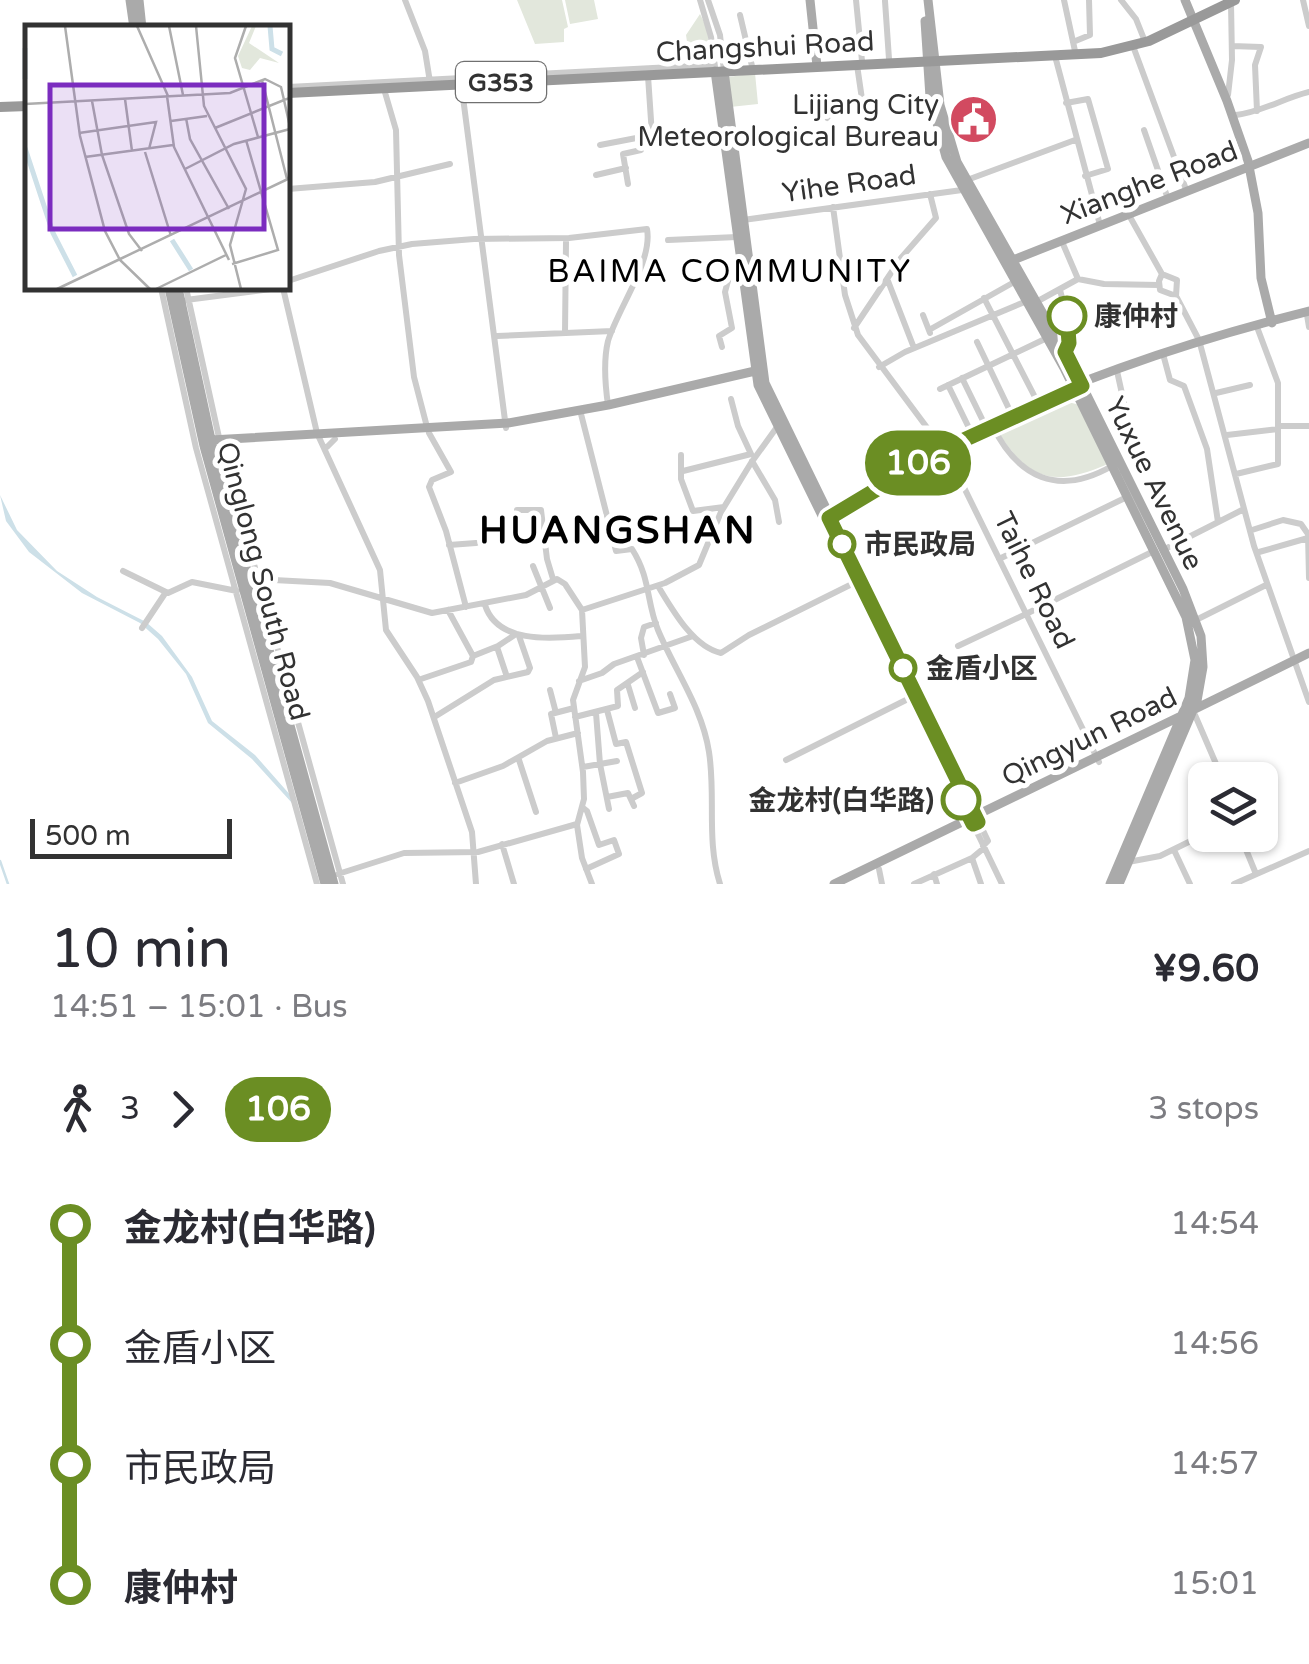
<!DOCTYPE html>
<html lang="en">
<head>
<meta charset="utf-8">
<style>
	body { margin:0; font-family:"Varela Round","Noto Sans SC",sans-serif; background:#f7f7f7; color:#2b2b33; height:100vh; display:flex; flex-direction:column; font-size:38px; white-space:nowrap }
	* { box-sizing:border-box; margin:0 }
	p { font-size:32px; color:#7c7c81 }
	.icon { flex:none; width:55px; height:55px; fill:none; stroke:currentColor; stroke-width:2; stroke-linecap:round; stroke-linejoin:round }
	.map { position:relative; height:884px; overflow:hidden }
	.details { display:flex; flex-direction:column; background:#fff; flex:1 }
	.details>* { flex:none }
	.badge { padding:0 20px; border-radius:32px; font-size:35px; line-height:65px }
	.tools { position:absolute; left:1188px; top:762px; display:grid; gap:20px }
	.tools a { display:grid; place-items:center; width:90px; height:90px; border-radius:15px; background:#fff; box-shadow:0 2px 8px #0004; font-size:50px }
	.scale { position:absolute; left:30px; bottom:25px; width:202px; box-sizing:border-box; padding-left:10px; border:5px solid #323232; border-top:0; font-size:28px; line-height:35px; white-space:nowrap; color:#323232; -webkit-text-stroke:8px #fff; paint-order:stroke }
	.map>.badge { position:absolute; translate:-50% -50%; box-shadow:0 0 0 5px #fff }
	.legs { display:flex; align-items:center; gap:15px; height:110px; padding:0 50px; font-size:32px }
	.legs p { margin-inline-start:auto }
	.summary { display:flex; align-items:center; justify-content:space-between; height:170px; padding:0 50px }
	h1 { font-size:55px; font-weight:600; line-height:75px }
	ul { padding:0 50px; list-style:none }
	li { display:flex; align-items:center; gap:35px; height:120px; font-size:38px }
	li i { display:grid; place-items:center; width:15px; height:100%; margin:0 12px; background:currentColor }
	li i::after { content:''; width:25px; height:25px; margin:-12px; border:8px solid; border-radius:50%; background:#fff }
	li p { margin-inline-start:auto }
	li:first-child i { background:linear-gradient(#0000 50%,currentColor 0) }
	li:last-child i { background:linear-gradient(currentColor 50%,#0000 0) }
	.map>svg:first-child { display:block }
</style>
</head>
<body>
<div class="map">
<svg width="1309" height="884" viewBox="0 0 1309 884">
	<rect width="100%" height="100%" fill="#fff"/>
	<path fill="#e2e7dc" d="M517 0H562L568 27 564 29V42L535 44Z
		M565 0H594L598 19 570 24Z
		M700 14 707 28 710 54 689 55 686 35Z
		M755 73 758 104 730 107 729 77Z
		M1056 399 1080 405 1108 464C1050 489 1027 479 995 427Z"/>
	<path fill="#cde0e8" d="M0 495 17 530 57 571 97 597 146 622 162 636 192 677 212 721 255 755 292 797V803L252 759 208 723 186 674 158 639 140 623 82 593 29 552 6 521Z"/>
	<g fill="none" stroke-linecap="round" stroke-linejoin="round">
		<path stroke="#cde0e8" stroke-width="2.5" d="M0 861 8 884"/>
		<path stroke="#ccc" stroke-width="6" d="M405 0 425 51 430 82
			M700 0 711 37 715 67
			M708 0 720 35 724 71
			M856 0 862 61
			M1064 0 1075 51
			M1121 0 1136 19 1144 39
			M1303 0 1309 26
			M885 1 889 59
			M740 15 752 66
			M1073 42 1090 35 1089 0
			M1133 46 1187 192
			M1232 46 1261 47 1255 65 1257 111
			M1055 56 1100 225
			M461 82 506 428
			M288 87 711 65
			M384 89 396 130 399 255 414 377 427 427
			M1228 95 1232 60 1231 3
			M1066 103 1088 99 1108 169 1085 176
			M1236 115C1262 112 1284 98 1309 92
			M827 118 831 113 863 106 857 65
			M1144 130 1168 199
			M600 145 652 135 648 76
			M596 175 626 168
			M967 180 1075 140
			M628 184 623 154 641 150V138
			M288 189 375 182 450 164
			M833 207 845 295 858 335 949 457 1099 762
			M1130 217 1162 274 1159 281 1160 290 1176 296
			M743 220 962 190
			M668 240 737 237
			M1063 244 1078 279
			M1162 274 1177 280 1176 296 1199 340 1254 546 1309 702
			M288 281 379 251 412 244 474 239 569 238 647 229C653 261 618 308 608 341 603 362 605 384 608 405
			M888 281 914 348
			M161 288 196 448 317 884
			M186 288 220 442 343 884
			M283 288 317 433 380 570 386 630 417 677 428 701 472 832 476 884
			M1060 290C1065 310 1074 332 1065 352
			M984 298 1037 401
			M186 300 278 288
			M1038 301 1078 279 1104 284 1159 285
			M923 315 930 333
			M1307 315 1309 327
			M854 328 901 258 936 218 930 194
			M929 330 1016 281
			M565 333 566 242
			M497 336 612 331
			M977 342 1011 413
			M722 347 719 336 732 328 725 292 729 277 743 275
			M1163 354 1170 380 1184 386 1207 449 1218 522
			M879 367 905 352 1027 301
			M1117 371 1126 412
			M962 378 985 425
			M948 385 971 432
			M940 389 1047 338
			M1216 393 1250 385
			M731 399 738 426 751 454
			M581 414 616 551 632 549C651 579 646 601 658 630 675 671 702 707 709 752 716 797 706 840 720 884
			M992 425C1018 478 1058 497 1112 466
			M1278 426H1309
			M429 433 451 472 432 480 429 487 446 531 466 607
			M1227 435 1278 429
			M327 447 335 439
			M681 455V479L693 511 724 507
			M752 461 775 500 779 522
			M683 471 751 454
			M1236 474 1278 464V383L1257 327
			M517 510H541L547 559 553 579
			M1252 530 1283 520 1301 524 1308 534 1309 578
			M449 545 476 543
			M1163 550 1242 510
			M1259 552 1308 538
			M999 559 1127 497
			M533 566 550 608
			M123 571 168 593 192 582 237 591
			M255 579 330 583 432 613 526 595 557 579 565 584 582 610
			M658 586C672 609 693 647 721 653L749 635 854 583
			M485 605C497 643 549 639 581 636
			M448 610 473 656
			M1026 614 1154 551
			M1196 620 1266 585
			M142 628 166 592
			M958 646 1026 614
			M497 647 507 677
			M644 655 641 638 644 627 656 623
			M637 657 658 713 675 708 670 694
			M421 679 471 662 473 656 498 646 516 634
			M579 681 602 673 614 664 693 636
			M628 685 635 708
			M550 690 556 713
			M607 710 616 744 626 742 642 793 631 799
			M596 713 600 764 609 809
			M1195 715 1223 780
			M436 716 494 680 528 672 530 668 519 636
			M575 717 618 706 617 690 643 672
			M556 738 551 714 574 708
			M519 760 536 812
			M786 760 910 698
			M583 767 617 761
			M455 783 503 766 547 741 578 733
			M607 797 628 793 634 806
			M582 807 587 811 599 845 614 840 619 854 586 869
			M979 822 988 841 983 846
			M973 824 1002 884
			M1240 835 1256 874
			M502 844 514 884
			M1174 850 1190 884
			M972 858 981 884
			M1128 862 1160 856 1205 834
			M879 869 882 884
			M338 874 404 853 478 852 577 824
			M934 874 937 884
			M592 884 582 858 577 825 584 799 583 772 573 700 585 667 582 610 665 583 699 565 721 512 751 463 777 427
			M914 884 972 858 984 848
			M1234 884 1309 851"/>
		<path stroke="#aaa" stroke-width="9" d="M130 0 134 28
			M139 0 142 28
			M810 0 817 66
			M928 0 940 105 957 162 1071 363 1183 589 1201 636 1203 667 1197 701 1119 884
			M1185 0 1227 101 1248 161 1258 213 1261 278 1272 323
			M925 21 930 97 946 157 1064 368 1186 617 1195 660 1189 698 1110 884
			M715 71 758 385 973 824
			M724 71 765 383 979 822
			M1013 260 1309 143
			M169 288 204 446 325 884
			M178 288 212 444 334 884
			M211 440 508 423 608 405 755 371
			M828 516C864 493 900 469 938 448 1057 385 1179 344 1309 311
			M1195 709 1309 653
			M834 884 1181 716"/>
		<path stroke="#999" stroke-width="10" d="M288 93 1101 53 1149 41 1235 0
			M0 107 28 106"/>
	</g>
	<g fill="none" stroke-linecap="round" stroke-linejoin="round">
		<defs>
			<path id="line-1" d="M961 800 973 824 978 822 829 518 944 449 1082 386 1065 352 1069 343 1067 316"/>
		</defs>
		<use href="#line-1" stroke="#fff" stroke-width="22"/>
		<use href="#line-1" stroke="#6b8e23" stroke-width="15"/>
	</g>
	<defs>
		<symbol id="civic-disc" viewBox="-11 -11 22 22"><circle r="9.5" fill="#d24a60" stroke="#fff"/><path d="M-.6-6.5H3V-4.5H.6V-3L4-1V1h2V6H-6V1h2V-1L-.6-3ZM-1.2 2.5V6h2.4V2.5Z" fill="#fff"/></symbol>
	</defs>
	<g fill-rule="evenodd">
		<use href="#civic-disc" x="946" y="92" width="55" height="55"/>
	</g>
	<g fill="#fff" stroke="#6b8e23" stroke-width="5">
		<circle cx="1067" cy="316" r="18"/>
		<circle cx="842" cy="544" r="12"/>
		<circle cx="903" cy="668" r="12"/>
		<circle cx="961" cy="800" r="18"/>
	</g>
	<g text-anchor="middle" stroke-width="10" stroke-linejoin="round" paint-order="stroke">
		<rect fill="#fff" stroke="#707070" stroke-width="2.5" x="456" y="62" width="90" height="40" rx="8"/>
		<g font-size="25" font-weight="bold" fill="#323232">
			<text x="501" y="91">G353</text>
		</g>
		<g font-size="28" fill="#323232" stroke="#fff">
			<text transform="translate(765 46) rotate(-3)" y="10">Changshui Road</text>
			<text transform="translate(1149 182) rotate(-21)" y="10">Xianghe Road</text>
			<text transform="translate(849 183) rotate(-8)" y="10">Yihe Road</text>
			<text transform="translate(1155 483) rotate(64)" y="10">Yuxue Avenue</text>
			<text transform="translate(1035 580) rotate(64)" y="10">Taihe Road</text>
			<text transform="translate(264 581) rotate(75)" y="10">Qinglong South Road</text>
			<text transform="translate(1089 736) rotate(-26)" y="10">Qingyun Road</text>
		</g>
		<g font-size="28" fill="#323232" stroke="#fff" text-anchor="end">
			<text x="939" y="114">Lijiang City<tspan x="939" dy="32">Meteorological Bureau</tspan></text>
		</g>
		<g font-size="28" font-weight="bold" fill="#323232" stroke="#fff" text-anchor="start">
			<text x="1094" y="326">康仲村</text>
			<text x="864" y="554">市民政局</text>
			<text x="926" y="678">金盾小区</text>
			<text x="934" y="810" text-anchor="end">金龙村(白华路)</text>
		</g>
		<g font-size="32" letter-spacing="2.5" fill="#000" stroke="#fff">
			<text x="730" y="282">BAIMA COMMUNITY</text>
		</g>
		<g font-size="38" font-weight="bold" letter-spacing="2.5" fill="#000" stroke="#fff">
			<text x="618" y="543">HUANGSHAN</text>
		</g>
	</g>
	<g transform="translate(25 25)">
		<rect width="265" height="265" fill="#fff"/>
		<path d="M227 1H231L224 18 254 38 235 33 225 45 217 43 213 31Z" fill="#e2e7dc"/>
		<path fill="none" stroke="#cde0e8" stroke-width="5" d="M245 1 247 24 257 29M0 23V54M0 123 28 208 50 251M147 215 166 245"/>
		<path fill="none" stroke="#adadad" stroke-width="2.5" d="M40 1 55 111 80 206 95 235 125 264M112 1 143 71M144 1 158 70M171 1 179 81 221 164 205 220 216 264M221 1 210 33 233 112M237 55 262 154M142 71 149 122 184 194M100 74 107 126M67 76 77 130 104 209 117 226M0 79 205 68 240 54 256 62 259 75 265 73M161 93 165 114 204 184M146 96 182 91M190 103 259 75 265 102M54 108 131 97 124 124M120 127 146 211M60 132 148 120M160 144 209 119 265 104M184 194 204 235M93 235 265 153M207 239 253 225 221 115M32 264 93 235M131 264 201 230"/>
		<path fill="#7b2cbf" fill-opacity="0.15" stroke="#7b2cbf" stroke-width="5" d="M25 60H239V204H25Z"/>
		<rect width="265" height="265" fill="none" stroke="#323232" stroke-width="5"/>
	</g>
</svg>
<div class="tools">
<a><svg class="icon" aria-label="layers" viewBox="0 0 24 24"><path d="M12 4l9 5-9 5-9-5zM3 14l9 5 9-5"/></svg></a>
</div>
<div class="scale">500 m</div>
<b class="badge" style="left:918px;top:463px;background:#6b8e23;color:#fff">106</b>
</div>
<section class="details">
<div class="summary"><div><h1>10 min</h1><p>14:51 – 15:01 · Bus</p></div><b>¥9.60</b></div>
<div class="legs"><svg class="icon" aria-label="walk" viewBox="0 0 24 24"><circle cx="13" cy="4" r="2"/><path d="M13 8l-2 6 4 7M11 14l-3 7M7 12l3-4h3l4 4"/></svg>3<svg class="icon" aria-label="forward" viewBox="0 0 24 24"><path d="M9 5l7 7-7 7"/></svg><b class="badge" style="background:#6b8e23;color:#fff">106</b><p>3 stops</p></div>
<ul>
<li><i style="color:#6b8e23"></i><b>金龙村(白华路)</b><p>14:54</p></li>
<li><i style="color:#6b8e23"></i><span>金盾小区</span><p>14:56</p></li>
<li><i style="color:#6b8e23"></i><span>市民政局</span><p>14:57</p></li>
<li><i style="color:#6b8e23"></i><b>康仲村</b><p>15:01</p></li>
</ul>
</section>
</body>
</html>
